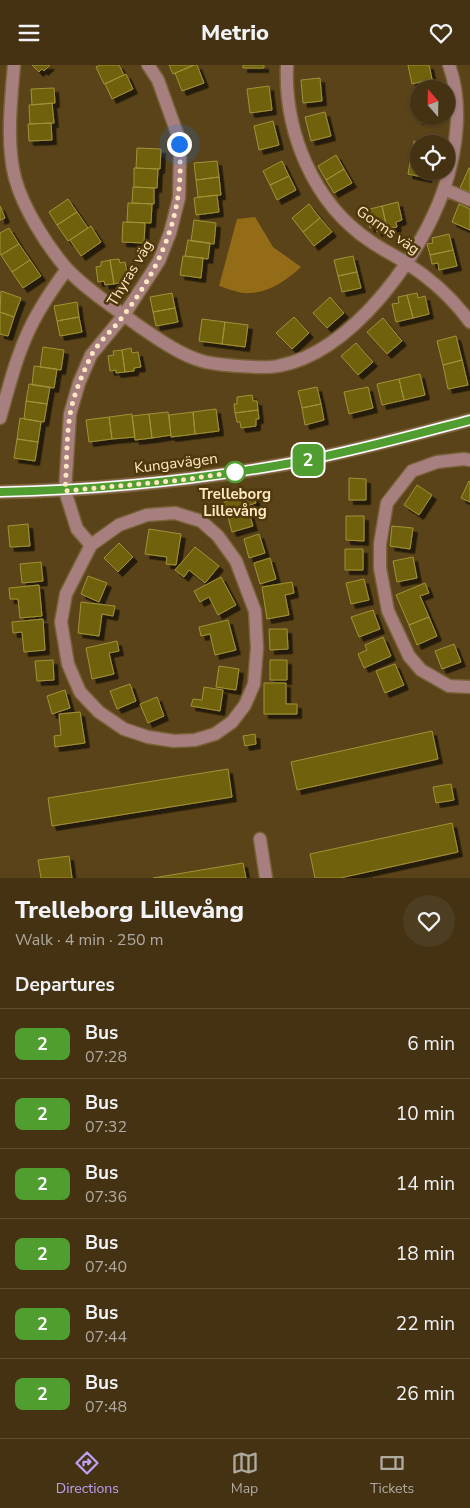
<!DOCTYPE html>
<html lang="en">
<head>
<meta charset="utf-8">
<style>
	body { margin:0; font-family:"Nunito Sans",sans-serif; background:#4e3e21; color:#f1f3f6; height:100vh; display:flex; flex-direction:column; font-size:19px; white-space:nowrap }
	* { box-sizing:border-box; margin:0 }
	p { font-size:16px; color:#afaaa0 }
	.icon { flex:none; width:28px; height:28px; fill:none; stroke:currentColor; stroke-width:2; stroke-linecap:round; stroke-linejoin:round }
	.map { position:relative; height:813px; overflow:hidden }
	.drawer { display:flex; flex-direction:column; background:#443213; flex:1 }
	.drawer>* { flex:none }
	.badge { padding:0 10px; border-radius:8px; font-size:18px; line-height:32px }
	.needle { width:32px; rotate:340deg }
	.fabs { position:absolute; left:410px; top:15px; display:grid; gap:10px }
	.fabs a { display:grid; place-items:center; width:45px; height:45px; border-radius:50%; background:#443213; box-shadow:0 1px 4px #0004,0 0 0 1px #5c4d33; font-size:25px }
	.you { position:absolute; width:25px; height:25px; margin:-12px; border:4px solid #fff; border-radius:50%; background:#1a73e8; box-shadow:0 0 0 8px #1a73e833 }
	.map>.badge { position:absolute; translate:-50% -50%; box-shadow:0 0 0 2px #fff }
	h2 { padding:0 15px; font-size:19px; line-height:45px }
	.round { display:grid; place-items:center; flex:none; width:52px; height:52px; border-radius:26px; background:#4e3e21 }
	.overview { display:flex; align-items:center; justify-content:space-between; height:85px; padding:0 15px }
	h1 { font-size:24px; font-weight:800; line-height:38px }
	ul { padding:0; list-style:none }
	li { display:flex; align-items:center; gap:15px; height:70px; padding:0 15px; border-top:1px solid #5c4d33 }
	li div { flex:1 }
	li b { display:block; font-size:19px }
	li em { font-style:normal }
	li .badge { min-width:55px; font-weight:700; text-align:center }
	header { display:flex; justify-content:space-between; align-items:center; height:65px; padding:0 15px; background:#443213; font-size:22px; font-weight:800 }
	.dock { display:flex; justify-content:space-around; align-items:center; height:70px; border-top:1px solid #5c4d33; background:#443213; font-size:14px; color:#afaaa0 }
	.dock a { display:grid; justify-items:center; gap:2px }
	.dock .selected { color:#bca0f2 }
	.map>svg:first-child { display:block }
</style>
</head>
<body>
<header><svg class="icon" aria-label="menu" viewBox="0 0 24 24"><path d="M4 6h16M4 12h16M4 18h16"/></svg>Metrio<svg class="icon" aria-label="heart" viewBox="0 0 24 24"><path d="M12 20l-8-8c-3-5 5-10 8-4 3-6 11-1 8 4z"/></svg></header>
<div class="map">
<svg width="470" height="813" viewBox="0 0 470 813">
	<defs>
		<filter id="shadow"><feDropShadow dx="4.5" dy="4.5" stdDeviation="0" flood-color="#0009"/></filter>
	</defs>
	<rect width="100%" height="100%" fill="#5a4319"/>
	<path fill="#946c18" d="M255 152 273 182 301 202C287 215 270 227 250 228 240 229 229 224 219 221L237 154Z"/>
	<path fill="#6f6207" stroke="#a09239" filter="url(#shadow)" d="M32 0H50L44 6 42 4 39 7Z
		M100 0H119L124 10 104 19 96 2Z
		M169 0H194L173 9Z
		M194 0H197L204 18 182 26 175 8Z
		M243 0H264V3H243Z
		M408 0H429L432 14 412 19Z
		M126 9 133 24 112 34 105 19Z
		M320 13 322 36 303 38 301 15Z
		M269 21 272 45 250 48 247 24Z
		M54 23 55 38 32 40 31 24Z
		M414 30H419V51L439 52 418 55Z
		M52 38 54 58 30 59 29 40Z
		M325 47 331 71 311 76 305 52Z
		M273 56 279 80 259 85 254 61Z
		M51 58 52 75 29 76 28 59Z
		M414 76 427 79H419V94L411 92Z
		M137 83 161 84 160 104 136 103Z
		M336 90 344 104 326 115 318 101Z
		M411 92 419 94V106H428L427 113 408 109Z
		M217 96 219 112 196 115 194 98Z
		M282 96 289 111 270 120 263 106Z
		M134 103 158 104 157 123 134 122Z
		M469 103H470V127L460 123Z
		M344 104 352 118 334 128 326 115Z
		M289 111 296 125 277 135 270 120Z
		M219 112 221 130 198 132 196 115Z
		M133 122 154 123V139L132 138Z
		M217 130 219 147 196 150 194 133Z
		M68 134 77 147 57 160 49 147Z
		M398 137 402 155 396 157 397 162 387 164 382 141Z
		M128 138 152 139 151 158 127 157Z
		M309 139 320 153 303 167 292 153Z
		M459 139 470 144V165L452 157Z
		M0 141 5 153 0 155Z
		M382 141 387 164 377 167 376 161 370 163 366 145Z
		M77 147 88 163 68 176 57 160Z
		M320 153 332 167 314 181 303 167Z
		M194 155 216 158 214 179 191 176Z
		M123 157 145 158 144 178 122 177Z
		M91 161 101 177 81 191 70 175Z
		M9 163 19 179 1 190 0 188V168Z
		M449 169 453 185 430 190 427 179 433 178 432 173Z
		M188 175 210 178 208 194 185 191Z
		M19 179 30 195 12 207 1 190Z
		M453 185 457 201 439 205 438 198 432 199 430 190Z
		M183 191 203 193 201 213 180 210Z
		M353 191 357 207 338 211 334 195Z
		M119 194 120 198 125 197 128 212 122 213 123 217 114 219 110 195Z
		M30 195 41 211 23 223 12 207Z
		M110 195 114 219 105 220 104 216 98 217 96 202 101 201V197Z
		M357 207 361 223 342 227 338 211Z
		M1 226 21 233 14 252 0 247Z
		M172 228 175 243 153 247 150 232Z
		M417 228 418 233 425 231 429 249 413 253 407 230Z
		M407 230 413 253 396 257 392 239 399 238 398 232Z
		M330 232 344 248 327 263 313 248Z
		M77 237 79 252 57 256 54 241Z
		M175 243 178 257 156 261 153 247Z
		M0 247 14 252 8 271 0 269Z
		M79 252 82 267 60 271 57 256Z
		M294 252 309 268 292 284 276 268Z
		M383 253 402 276 387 289 367 267Z
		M202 254 225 257 222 279 199 276Z
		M225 257 248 260 245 282 222 279Z
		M456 271 462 295 443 300 437 276Z
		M356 278 373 297 358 310 341 291Z
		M43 282 64 285 61 305 40 302Z
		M131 283 132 288 138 287 141 302 134 303V306L125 307 122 285Z
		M122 285 125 307 116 308V305L110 306 108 291 114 290 113 286Z
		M462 295 468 320 448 324 443 300Z
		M34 301 57 304 54 323 32 320Z
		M420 309 425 330 404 335 399 314Z
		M399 314 404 335 382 340 377 319Z
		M29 319 50 322 47 339 26 336Z
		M317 322 321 339 302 343 298 326Z
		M368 322 373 343 349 349 344 327Z
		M252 330 253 336H257L258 345 235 348 234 339H237V332Z
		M26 336 47 339 44 357 24 354Z
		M321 339 324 355 305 360 302 343Z
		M216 344 219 366 195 369 193 347Z
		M258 345 259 354H256V361L241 363 240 357H237L235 348Z
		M168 347 171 370 152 373 149 349Z
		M193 347 195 369 171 372 169 350Z
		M132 349 135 372 112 374 109 352Z
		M149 349 152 373 135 375 132 351Z
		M109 352 112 374 89 377 86 355Z
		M20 353 41 357 38 377 17 374Z
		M17 374 38 377 35 396 14 393Z
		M349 413 366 414V435H349Z
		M469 416 470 417V437L461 433Z
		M417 420 432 430 419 450 404 440Z
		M253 428 256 438 247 441 253 461 232 467 224 437Z
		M346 451H364V476L346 475Z
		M28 459 30 481 10 482 8 461Z
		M392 461 413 463 410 484 390 481Z
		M149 464 181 469 176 500 166 499 167 492 145 489Z
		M259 469 265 488 249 493 244 474Z
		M119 478 133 492 118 507 104 493Z
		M195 482 219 501 205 518 189 505 184 512 175 505Z
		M345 484H363V505H345Z
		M413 492 417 513 397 517 393 496Z
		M270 493 276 514 260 519 254 498Z
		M41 497 43 516 22 518 20 499Z
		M88 511 107 518 99 537 81 529Z
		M221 512 236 540 218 550 209 532 200 537 194 526Z
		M364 514 369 535 351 539 346 518Z
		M292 517 294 528 285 530 289 550 267 554 262 522Z
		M425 518 429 528 420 531 429 552 409 560 396 530Z
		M39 520 42 551 20 553 18 534H10L9 523Z
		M81 537 115 541 113 551 102 549 99 571 78 568Z
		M373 545 380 564 359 572 351 552Z
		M429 552 437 571 417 580 409 560Z
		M43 554 45 585 24 587 22 567 13 568 12 557Z
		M228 555 236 585 215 590 210 569 201 571 199 562Z
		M269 564H287L288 584 270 585Z
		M383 572 391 591 364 603 358 589 367 585 365 580Z
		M117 576 119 586 109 588 114 609 92 614 86 583Z
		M454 579 461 597 442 604 435 586Z
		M53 595 54 615 37 616 35 596Z
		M270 595H287V615H270Z
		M395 599 404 620 385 628 376 606Z
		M219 601 239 604 236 625 216 622Z
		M264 618H286V639H297V649H264Z
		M130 619 136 636 117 644 110 626Z
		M204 622 223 625 220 646 191 641 193 634 202 635Z
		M65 625 70 643 52 649 47 631Z
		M157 632 164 651 148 658 140 639Z
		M80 647 85 678 55 682 54 671 61 670 59 649Z
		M432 666 438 694 297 725 291 697Z
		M255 669 256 679 245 681 243 671Z
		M228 704 232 732 52 761 48 733Z
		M451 719 454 735 436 738 433 722Z
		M452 758 458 787 340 813H315L310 789Z
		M69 791 72 813H41L38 795Z
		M243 798 246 813H153Z"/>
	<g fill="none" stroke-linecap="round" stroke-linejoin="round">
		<defs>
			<path id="minor" d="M14 0C11 35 6 79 15 113 23 143 47 181 67 204 87 225 113 242 136 259 155 272 180 290 202 296 215 300 264 304 278 301 352 288 421 191 444 124 457 85 463 39 449 0
				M287 0C284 66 313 138 370 176 381 184 394 190 406 198 430 213 453 234 470 257
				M444 124 470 135
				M0 353C9 322 16 292 30 263 40 242 53 223 67 204
				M470 395 464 394 437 397 412 406 387 438 380 479V503L388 546 409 591 421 605 449 621 470 622
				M0 427C100 425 199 415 297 397 355 386 413 370 470 355
				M175 448 201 456 218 471 236 496 255 546 257 583 254 619 245 640 232 657 215 669 195 675 174 676 148 672 124 664 99 647 80 627 68 599 61 557 66 529 91 480 119 460 147 450Z
				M91 480 77 464 65 426 70 349 79 318 91 290 124 250 159 196 170 168 179 133 180 91 177 68 158 15 148 0
				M260 774 266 813"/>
		</defs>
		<use href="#minor" stroke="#786137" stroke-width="15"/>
		<use href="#minor" stroke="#a67f7e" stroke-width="12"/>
	</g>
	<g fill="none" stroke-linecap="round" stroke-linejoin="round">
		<defs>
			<path id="line" d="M0 427C100 425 199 415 297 397 356 386 413 370 470 355"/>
		</defs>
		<use href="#line" stroke="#fff" stroke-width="11"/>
		<use href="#line" stroke="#509e2f" stroke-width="8"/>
		<path stroke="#fee7c1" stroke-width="5" stroke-dasharray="0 9" d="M179 79C186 144 162 201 123 251 113 265 97 278 90 293 82 310 73 331 70 350 66 375 67 401 65 426L182 415 235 407"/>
	</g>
	<circle fill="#fff" stroke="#509e2f" stroke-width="2.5" cx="235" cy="407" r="10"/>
	<g text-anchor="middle" stroke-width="5" stroke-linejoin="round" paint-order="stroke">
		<g font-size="15" fill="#fee7c1" stroke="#4f380c">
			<text transform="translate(388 165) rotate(35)" y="5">Gorms väg</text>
			<text transform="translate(130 208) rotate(-59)" y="5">Thyras väg</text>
			<text transform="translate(176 398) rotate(-7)" y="5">Kungavägen</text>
		</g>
		<g font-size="15" font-weight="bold" fill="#fee7c1" stroke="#4f380c">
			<text x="235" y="434">Trelleborg<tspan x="235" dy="17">Lillevång</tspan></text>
		</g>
	</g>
</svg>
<div class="fabs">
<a><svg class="needle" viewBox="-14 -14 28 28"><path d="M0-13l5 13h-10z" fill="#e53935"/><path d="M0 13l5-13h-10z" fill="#afaaa0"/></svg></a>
<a><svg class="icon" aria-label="locate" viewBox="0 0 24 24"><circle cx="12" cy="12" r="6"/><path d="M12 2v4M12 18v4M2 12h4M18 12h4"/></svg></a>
</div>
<div class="you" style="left:179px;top:79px"></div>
<b class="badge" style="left:308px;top:395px;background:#509e2f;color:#fff">2</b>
</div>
<section class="drawer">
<div class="overview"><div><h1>Trelleborg Lillevång</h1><p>Walk · 4 min · 250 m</p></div><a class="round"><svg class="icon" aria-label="heart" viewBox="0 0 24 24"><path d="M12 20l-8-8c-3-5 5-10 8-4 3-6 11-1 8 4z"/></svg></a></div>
<h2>Departures</h2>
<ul>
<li><span class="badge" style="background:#509e2f;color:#fff">2</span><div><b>Bus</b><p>07:28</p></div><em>6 min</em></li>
<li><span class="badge" style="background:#509e2f;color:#fff">2</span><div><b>Bus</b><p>07:32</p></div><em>10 min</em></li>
<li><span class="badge" style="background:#509e2f;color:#fff">2</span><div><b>Bus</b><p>07:36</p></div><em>14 min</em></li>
<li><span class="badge" style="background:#509e2f;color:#fff">2</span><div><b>Bus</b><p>07:40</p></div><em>18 min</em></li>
<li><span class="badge" style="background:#509e2f;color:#fff">2</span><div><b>Bus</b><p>07:44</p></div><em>22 min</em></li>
<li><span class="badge" style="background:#509e2f;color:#fff">2</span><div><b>Bus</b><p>07:48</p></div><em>26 min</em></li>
</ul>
</section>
<nav class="dock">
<a class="selected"><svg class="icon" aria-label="directions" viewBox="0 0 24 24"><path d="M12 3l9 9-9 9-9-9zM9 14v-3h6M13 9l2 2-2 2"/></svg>Directions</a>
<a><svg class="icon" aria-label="map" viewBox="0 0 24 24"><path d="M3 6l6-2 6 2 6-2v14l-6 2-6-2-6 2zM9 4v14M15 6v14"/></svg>Map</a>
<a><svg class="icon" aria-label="tickets" viewBox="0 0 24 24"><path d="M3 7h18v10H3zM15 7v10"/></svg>Tickets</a>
</nav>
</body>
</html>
